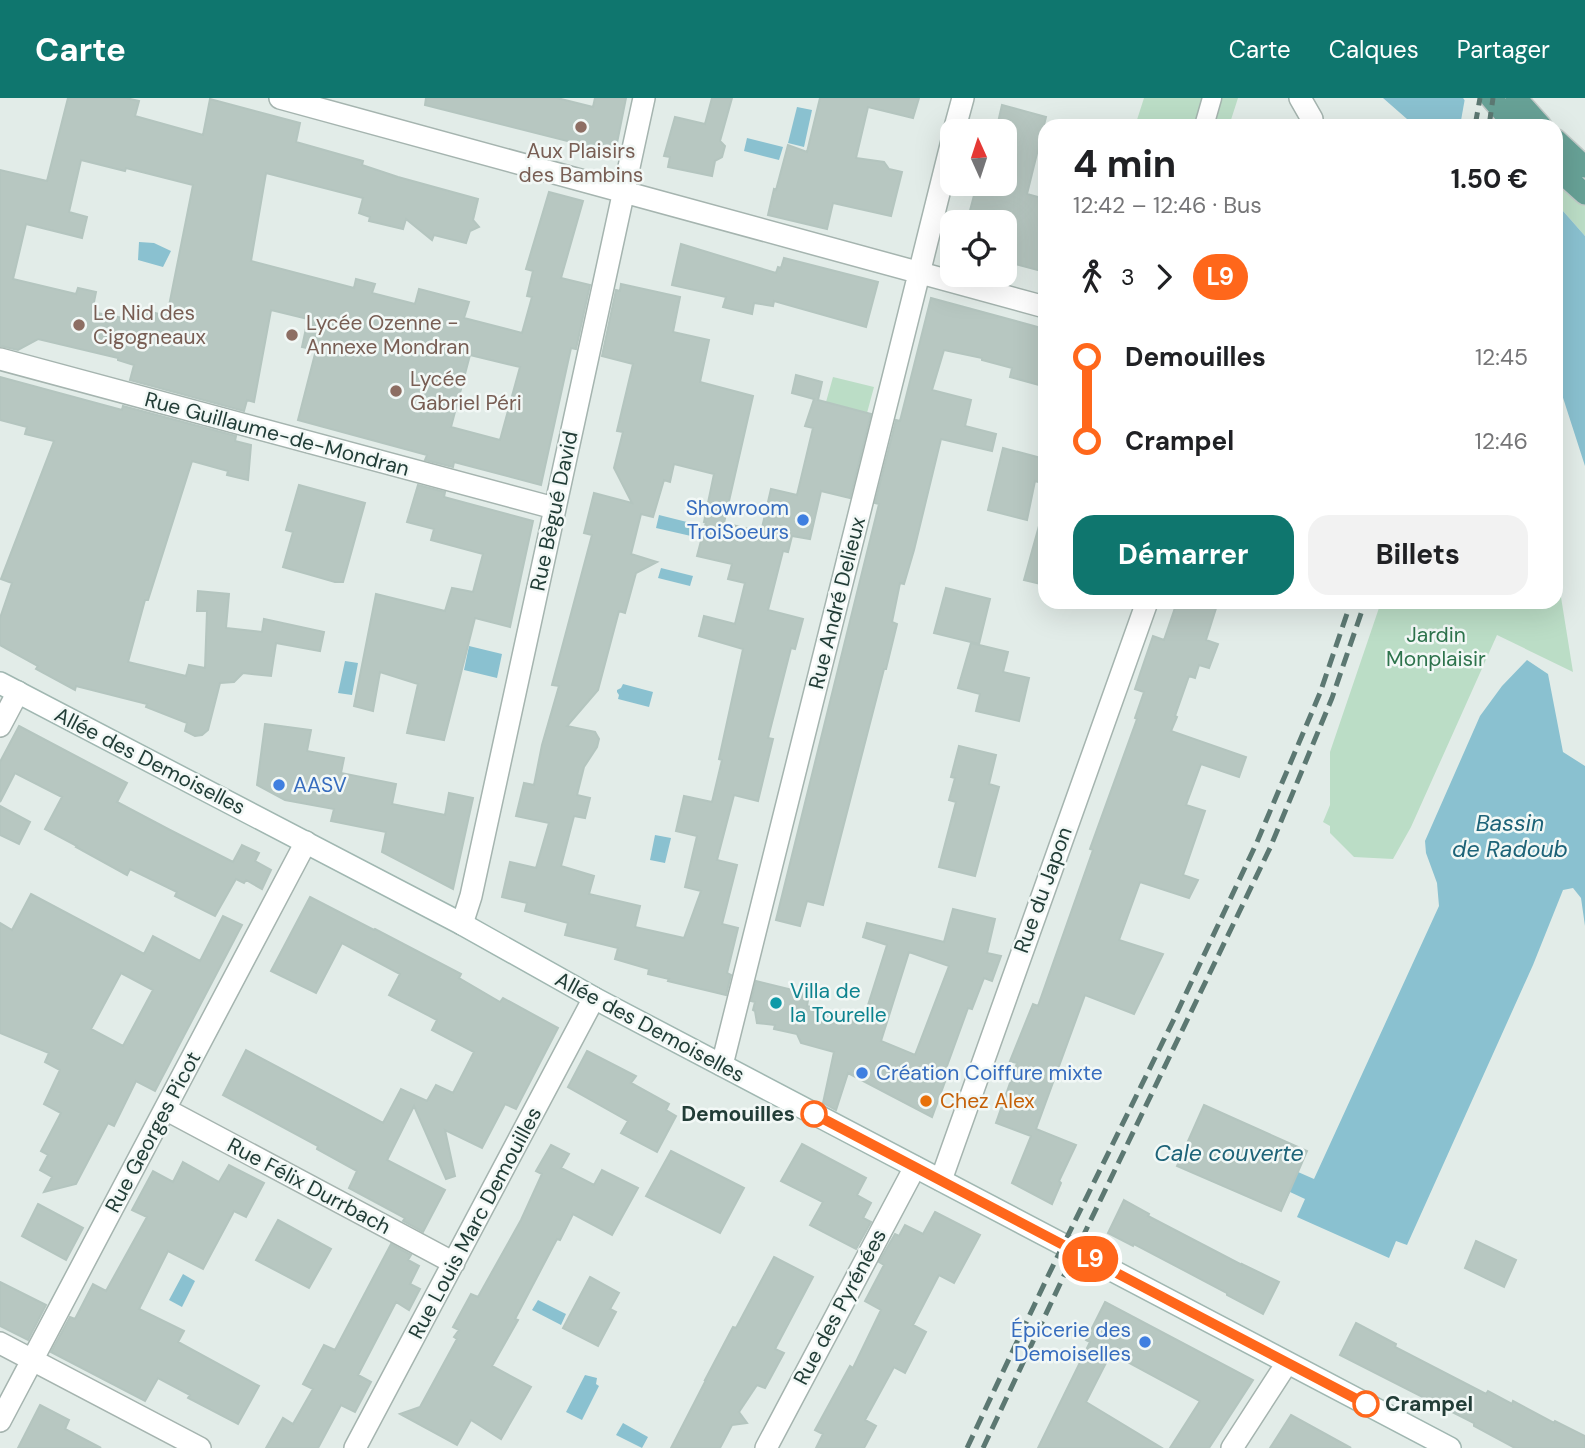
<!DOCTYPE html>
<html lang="fr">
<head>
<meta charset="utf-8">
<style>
	body { margin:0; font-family:"DM Sans",sans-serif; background:#f2f2f2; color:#202124; height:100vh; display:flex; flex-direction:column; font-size:26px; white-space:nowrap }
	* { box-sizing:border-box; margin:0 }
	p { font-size:23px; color:#757577 }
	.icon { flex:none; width:38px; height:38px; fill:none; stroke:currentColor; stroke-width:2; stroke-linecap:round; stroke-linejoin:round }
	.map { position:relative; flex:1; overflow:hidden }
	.panel { position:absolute; left:1038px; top:21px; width:525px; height:490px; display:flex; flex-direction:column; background:#fff; border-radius:21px; box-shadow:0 7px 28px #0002 }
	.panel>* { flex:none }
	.badge { padding:0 14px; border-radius:23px; font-size:24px; line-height:46px }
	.needle { width:46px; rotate:357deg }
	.buttons { position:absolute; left:940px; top:21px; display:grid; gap:14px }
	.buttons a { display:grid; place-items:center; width:77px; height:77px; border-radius:14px; background:#fff; box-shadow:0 7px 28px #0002; font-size:35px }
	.map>.badge { position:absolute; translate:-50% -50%; box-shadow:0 0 0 4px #fff }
	.legs { display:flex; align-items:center; gap:10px; height:77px; padding:0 35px; font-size:23px }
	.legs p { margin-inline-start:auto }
	.headline { display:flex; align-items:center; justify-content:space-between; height:119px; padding:0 35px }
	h1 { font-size:38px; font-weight:700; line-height:52px }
	.button { display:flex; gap:14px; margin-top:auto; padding:14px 35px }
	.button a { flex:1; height:80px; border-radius:21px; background:#0f766e; color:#fff; font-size:28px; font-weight:700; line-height:80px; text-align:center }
	.button a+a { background:#f2f2f2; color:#202124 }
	ul { padding:0 35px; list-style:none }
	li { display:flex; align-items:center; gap:24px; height:84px; font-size:26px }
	li i { display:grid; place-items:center; width:10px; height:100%; margin:0 9px; background:currentColor }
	li i::after { content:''; width:18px; height:18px; margin:-9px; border:5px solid; border-radius:50%; background:#fff }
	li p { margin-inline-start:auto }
	li:first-child i { background:linear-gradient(#0000 50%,currentColor 0) }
	li:last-child i { background:linear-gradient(currentColor 50%,#0000 0) }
	header { display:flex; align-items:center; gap:42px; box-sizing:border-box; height:98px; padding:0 35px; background:#0f766e; color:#fff }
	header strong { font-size:33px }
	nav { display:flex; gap:38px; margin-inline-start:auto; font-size:24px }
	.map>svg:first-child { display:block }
</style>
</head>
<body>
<header>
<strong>Carte</strong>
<nav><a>Carte</a><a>Calques</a><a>Partager</a></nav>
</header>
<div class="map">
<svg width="1585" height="1350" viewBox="0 0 1585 1350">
	<rect width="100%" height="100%" fill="#e2ece8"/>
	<path fill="#bbddc6" d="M1144 0H1238L1229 28H1135Z
		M1556 79 1585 104V138L1556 105Z
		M833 279 874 289 867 315 826 304Z
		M1556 468 1573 574 1497 537 1411 729 1393 761 1354 759 1330 735V728L1323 724 1330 707V654L1381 504H1556Z"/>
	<path fill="#8ac1d0" d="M1383 0H1463L1486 28H1415Z
		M797 9 812 12 804 49 788 45Z
		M747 40 783 49 779 62 744 53Z
		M1556 105 1585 138V368L1556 278Z
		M139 144 154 145 171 153 163 169 138 162Z
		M659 417 695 426 691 438 656 430Z
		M661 470 693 478 690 488 658 480Z
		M469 548 502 556 497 580 464 572Z
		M1527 562 1548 576 1563 654 1585 668V828L1581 800 1573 790 1563 792 1533 867 1407 1147 1396 1143 1389 1160 1297 1119 1305 1101 1290 1094 1281 1113 1177 1068 1204 1007 1307 1053 1298 1074 1314 1081 1439 808 1437 785 1426 755 1425 743 1480 618 1502 588Z
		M345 563 358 565 352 597 338 595Z
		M623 586 653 594 649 609 618 601 619 597 617 594V592L621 590Z
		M655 737 671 740 665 765 650 762Z
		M183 1176 195 1183 182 1209 169 1202Z
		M538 1202 566 1216 561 1227 532 1212Z
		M585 1277 597 1280 596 1286 599 1288 582 1322 566 1314Z
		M623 1325 648 1339 642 1350 616 1337Z"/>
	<path fill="#e2ece8" d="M1465 0H1467L1490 28H1460Z"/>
	<path fill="#b7c7c1" stroke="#b4c5bf" stroke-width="2" fill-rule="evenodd" d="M68 0H126L139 3 135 18 203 37 210 1 300 25 296 44 363 63 362 67 398 79 478 101 473 122 479 129 470 133 466 145 434 137 432 142 406 121 403 131 369 123 370 119 359 115 363 100 266 75 251 163 354 190 356 181 375 186 372 195 415 206 419 191 469 204 464 220 522 235 532 199 527 198 533 173 526 171 549 94 583 103 561 180 590 187 576 251 571 250 541 387 454 364 453 369 425 362 427 357 298 322 316 252 302 249 308 221 271 212 254 304 247 302 244 313 130 282 134 267 118 262V260L38 241 18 252 0 248V72L47 83ZM81 62 125 73 126 70 193 87 167 218 131 209 128 221 92 214 96 194 78 190 76 196 13 181 26 126 82 140 87 119 69 114ZM470 257 520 269 500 342 451 329Z
		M426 0H557L593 9 595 0H626L615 55 425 7Z
		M712 0H732L720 43 725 48 722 59 715 63 712 78 668 69 670 59 664 58 675 19 705 26Z
		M820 0H919L913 20 868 9 856 60 884 64 889 71 902 74 891 118 833 105 827 131 768 117 774 91 776 92 788 47 807 54Z
		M1002 7 1046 19 1027 96 1045 101 1039 127 1045 128V174L1004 163V124H967L977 86H1004V33H996Z
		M681 146 776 175 778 169 781 170 784 160 878 184 866 229 774 203 773 208 754 205 752 216 723 209 726 199 672 187Z
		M621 186 680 199 673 234 709 242 700 284 753 298 724 425 761 434 771 391 797 397 813 330 805 328 814 301 792 295 796 277 822 284 818 302 871 316 850 400 821 393 810 441 792 438 788 454 783 453 768 512 803 521 795 551 791 550 768 640 773 641 758 703 734 697 717 762 737 767 722 826 738 830 727 875 731 877 726 897 668 883 669 881 648 876 649 871 615 861 618 850 565 837 568 825 525 813 527 805 502 799 510 764 536 770 549 725 516 718 524 685 534 687 542 647 559 588 552 587 592 437 584 435 594 395 632 405 614 370 623 334 617 333 633 266 602 258 616 192 620 193ZM674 366 714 376 704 424H706L697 458 732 466 728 481 745 485 735 526 704 518 699 538 743 551 719 661 722 662 712 704 684 698 676 733 697 738 685 789 701 793 684 840 635 829 640 808 589 796 594 778 561 768 574 718 585 720 590 700 577 697 584 669 597 649 599 641 595 634 567 628 598 592 619 513 625 515 636 475 657 464 631 456 641 416 653 419 664 382 670 384Z
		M931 200 1045 231V264L1039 287 1010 279 1012 270 982 262V260L944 252 932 292 971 302 965 328 996 336 992 353 941 341 914 452 904 486 900 485 892 524 897 526 886 571H884L823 807 807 803 800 828 776 822 879 406 875 405 896 322 900 323Z
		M0 279 122 312 123 308 236 338 235 343 251 347 248 382 227 377 228 373 192 363 148 502H145L128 564 186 578 189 567 205 570 207 513H197L198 493 229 496 226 530 262 534 264 521 324 534 320 553 276 545 271 578 243 575 234 584 220 585 208 632 202 637 195 638 185 633 187 625 146 609 147 606 76 588 75 592 36 571 38 568 0 547V520L12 485 1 481 54 343 25 336 27 329 0 322Z
		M1003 350 1045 361V386L1035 383 1027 422 988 412Z
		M299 387 365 405 343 484H335L283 469 293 434 286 432Z
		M418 387 445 394 444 399 533 423 510 529 475 520 444 642 407 635 418 586 380 574 373 613 354 608 376 496 445 513 452 490 473 494 483 456 431 442 434 431 407 424Z
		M1039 428 1045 429V487L1024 482Z
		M946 490 990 501 979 546 934 535Z
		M1177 504H1218L1206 542 1218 546 1209 570 1199 567 1195 580 1189 578 1175 618 1177 619 1171 633 1246 659 1239 679 1201 666 1186 707 1205 713 1183 777 1198 782 1189 800 1140 784 1119 842 1163 856 1134 916 1085 897 1036 1031 1076 1047 1059 1083 1061 1085 1052 1106 1012 1085 1031 1038 996 1025 1017 965 1010 963 1033 906 1038 908 1093 752 1090 751 1137 621 1135 620 1144 594 1135 591 1140 576 1153 538 1164 542Z
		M971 545 1008 554 1003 574 1029 580 1019 623 976 613 980 596 958 590Z
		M265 626 311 632 307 653 344 660 341 675 396 686 392 706 445 717 449 695 473 700 453 791 382 754 386 734 331 723 334 711 285 702 257 687Z
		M19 628 127 685 117 704 170 732 233 764 242 747 259 755 255 763 271 772 262 791 246 782 244 785 236 781 215 818 175 798 177 794 130 771 127 777 76 749 77 748 45 731 62 699 15 675 0 704V664Z
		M959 648 996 657 989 686 999 689 975 778 939 769 956 704 949 702 955 680 951 679Z
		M0 708 30 724 19 746 0 737Z
		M31 796 144 856 153 838 200 863 223 818 242 827 155 993 136 983 114 1028 108 1025 76 1086 44 1094 52 1079 40 1072 48 1057 41 1053 61 1015 44 1006 60 972 45 964 49 955 0 935V825L12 832ZM121 875 153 892 123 948 91 931Z
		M310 799 374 832 375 831 461 876 459 880 500 904 503 900 558 930 516 1011 505 1006 482 1050 445 1032 455 1078 446 1081 414 1008 387 1062 445 1092 423 1134 403 1123 405 1120 349 1090 357 1073 317 1051 318 1048 223 997 246 952 383 1025 401 991 427 1003 436 987 453 995 474 954 432 932 437 922 389 897 400 876 342 845 316 895 271 873Z
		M953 811 995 821 987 855 1001 858 992 883 984 880 972 911 968 910 943 979 946 981 932 1019 848 975 836 1012 823 1005 834 954 801 945 797 936 774 931 775 927 757 925 755 913 753 912 755 904 751 903 756 883 809 896 807 908 863 923 887 847 863 839 867 825 944 844ZM909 854 949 868 915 957 881 943Z
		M587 953 636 978 631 985 669 1006 666 1012 676 1018 657 1054 621 1035 628 1023 568 989Z
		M1204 1007 1307 1053 1281 1113 1177 1068Z
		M802 1046 866 1080 857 1097 871 1105 863 1120 871 1124 856 1151 810 1127 823 1104 781 1083Z
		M551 1047 569 1056 561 1070 594 1087 602 1072 638 1090 612 1137 573 1116 560 1142 557 1141 515 1221 518 1222 492 1268 531 1289 501 1341 471 1322 457 1347 400 1316 420 1309 457 1241 454 1239 459 1232 453 1229 471 1196 478 1199 521 1122 542 1076 536 1073Z
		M671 1053 744 1090 720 1135 646 1098Z
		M183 1064 219 1084 229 1067 264 1085 246 1119 234 1113 203 1171 168 1153 139 1211 184 1233 178 1244 259 1288 238 1326 188 1300 190 1297 158 1280 145 1303 51 1254 70 1219 75 1221 93 1186 106 1193 147 1119 132 1112 153 1073 173 1084Z
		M1124 1102 1149 1116 1148 1118 1242 1167V1166L1279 1184 1263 1216 1227 1197V1195L1134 1146 1133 1148 1108 1135Z
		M38 1106 83 1130 66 1162 22 1138Z
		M935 1114 980 1137 954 1185 939 1177 913 1227 926 1234 905 1275 894 1269 865 1322 876 1328 864 1350H816L823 1336 815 1332 850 1268 853 1270 881 1212 865 1203 884 1167 879 1164 895 1136 899 1138 905 1127 923 1136Z
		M278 1122 331 1151 309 1190 256 1162Z
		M1476 1143 1516 1162 1504 1189 1465 1170Z
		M391 1146 411 1157 408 1162 419 1168 410 1186 420 1191 409 1212 396 1204 358 1277 371 1284 355 1314 341 1307 318 1350H266L283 1320 293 1326 313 1291 303 1286 324 1247 335 1252Z
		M774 1159 813 1179 775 1251 784 1255 765 1290 757 1287 739 1314 747 1325 732 1327 720 1350H671L706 1282H705L733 1229 736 1230Z
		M590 1179 619 1195 610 1211 616 1214 598 1248 563 1230Z
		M0 1184 46 1207 28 1242 0 1228Z
		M1105 1204 1253 1282 1209 1350H1170L1200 1303 1111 1255 1086 1304 1162 1350H1038L1090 1244 1086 1242Z
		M1356 1225 1396 1246 1395 1249 1486 1296 1488 1293 1512 1306 1513 1303 1554 1325 1555 1323 1585 1338V1350H1515L1474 1328V1325L1340 1257Z
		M40 1307 69 1322 65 1331 101 1350H18Z
		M1291 1317 1351 1350H1270Z"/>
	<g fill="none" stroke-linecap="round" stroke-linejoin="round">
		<defs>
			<path id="pedestrian" d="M1204 28 1212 0"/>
			<path id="minor" d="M280 0 1045 209
				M1300 0 1312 21 1311 28
				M954 33 963 0
				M0 261 554 410
				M0 628 18 594
				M462 826 471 798 644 0
				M722 967 952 43
				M165 1011 454 1165
				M941 1082 1147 504
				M0 1245 200 1350
				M0 1323 306 744
				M355 1350 594 900
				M766 1350 915 1069
				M1232 1350 1287 1265"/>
			<path id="secondary" d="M0 585 462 826 594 900 1450 1350"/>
			<path id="primary" d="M1491 0 1515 28
				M1516 0 1541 28
				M1556 42 1585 69
				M1556 70 1585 96"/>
		</defs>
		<use href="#pedestrian" stroke="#a5b4af" stroke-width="21"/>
		<use href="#minor" stroke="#a5b4af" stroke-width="24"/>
		<use href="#secondary" stroke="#a0b7b1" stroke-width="24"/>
		<use href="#primary" stroke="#c1c9c7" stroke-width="24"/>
		<use href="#pedestrian" stroke="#fff" stroke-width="18"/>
		<use href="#minor" stroke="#fff" stroke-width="21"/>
		<use href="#secondary" stroke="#fff" stroke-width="21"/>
		<use href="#primary" stroke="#67a196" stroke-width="21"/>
		<path stroke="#5c7872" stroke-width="5" stroke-dasharray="14 7" stroke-linecap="butt" d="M1475 28 1480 0
			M1489 28 1493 0
			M967 1350 1048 1178 1174 921 1257 744 1320 595 1351 504
			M983 1350 1060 1186 1270 750 1332 600 1365 504"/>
	</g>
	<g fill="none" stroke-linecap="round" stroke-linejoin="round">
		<defs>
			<path id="line-1" d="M814 1016 1366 1306"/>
		</defs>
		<use href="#line-1" stroke="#fff" stroke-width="16"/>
		<use href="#line-1" stroke="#ff671b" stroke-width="10"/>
	</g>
	<g fill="#8d6e63" stroke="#f2f8f6" stroke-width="2.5">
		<circle cx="581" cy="29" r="7"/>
		<circle cx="79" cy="227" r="7"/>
		<circle cx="292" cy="237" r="7"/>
		<circle cx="396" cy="293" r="7"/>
	</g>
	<g fill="#3f7fe0" stroke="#f2f8f6" stroke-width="2.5">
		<circle cx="803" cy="422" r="7"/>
		<circle cx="279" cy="687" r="7"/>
		<circle cx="862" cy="975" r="7"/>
		<circle cx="1145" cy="1244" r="7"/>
	</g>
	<circle fill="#0f9aa8" stroke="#f2f8f6" stroke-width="2.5" cx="776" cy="905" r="7"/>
	<circle fill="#e8710a" stroke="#f2f8f6" stroke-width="2.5" cx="926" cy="1003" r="7"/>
	<g fill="#fff" stroke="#ff671b" stroke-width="3.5">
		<circle cx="814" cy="1016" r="12"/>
		<circle cx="1366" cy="1306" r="12"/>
	</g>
	<g text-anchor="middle" stroke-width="5" stroke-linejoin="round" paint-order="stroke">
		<g font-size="21" fill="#785e54" stroke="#f2f8f6" text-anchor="start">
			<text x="581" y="60" text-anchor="middle">Aux Plaisirs<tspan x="581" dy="24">des Bambins</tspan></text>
			<text x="93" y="222">Le Nid des<tspan x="93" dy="24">Cigogneaux</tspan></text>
			<text x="306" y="232">Lycée Ozenne -<tspan x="306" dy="24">Annexe Mondran</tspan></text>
			<text x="410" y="288">Lycée<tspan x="410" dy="24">Gabriel Péri</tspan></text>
		</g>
		<g font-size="21" fill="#223d37" stroke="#f2f8f6">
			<text transform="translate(277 336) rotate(15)" y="7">Rue Guillaume-de-Mondran</text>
			<text transform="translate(554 413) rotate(-78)" y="7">Rue Bègué David</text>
			<text transform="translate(837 505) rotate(-76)" y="7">Rue André Delieux</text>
			<text transform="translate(150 663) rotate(27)" y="7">Allée des Demoiselles</text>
			<text transform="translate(1043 792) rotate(-70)" y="7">Rue du Japon</text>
			<text transform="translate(650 929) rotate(28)" y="7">Allée des Demoiselles</text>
			<text transform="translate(153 1034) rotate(-62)" y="7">Rue Georges Picot</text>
			<text transform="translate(309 1088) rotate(28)" y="7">Rue Félix Durrbach</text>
			<text transform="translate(475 1125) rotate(-62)" y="7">Rue Louis Marc Demouilles</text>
			<text transform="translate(840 1209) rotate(-62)" y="7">Rue des Pyrénées</text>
		</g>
		<g font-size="21" fill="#366cbe" stroke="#f2f8f6" text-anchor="end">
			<text x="789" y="417">Showroom<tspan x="789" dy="24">TroiSoeurs</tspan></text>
			<text x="293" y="694" text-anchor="start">AASV</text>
			<text x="876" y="982" text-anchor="start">Création Coiffure mixte</text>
			<text x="1131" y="1239">Épicerie des<tspan x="1131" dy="24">Demoiselles</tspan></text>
		</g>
		<g font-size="21" fill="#2d734c" stroke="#f2f8f6">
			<text x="1436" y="544">Jardin<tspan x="1436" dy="24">Monplaisir</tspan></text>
		</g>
		<g font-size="21" fill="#0d838f" stroke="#f2f8f6" text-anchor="start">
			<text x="790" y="900">Villa de<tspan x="790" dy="24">la Tourelle</tspan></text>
		</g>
		<g font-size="21" fill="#c56008" stroke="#f2f8f6" text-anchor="start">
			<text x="940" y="1010">Chez Alex</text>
		</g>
		<g font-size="21" font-weight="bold" fill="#223d37" stroke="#f2f8f6" text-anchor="end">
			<text x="795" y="1023">Demouilles</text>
			<text x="1385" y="1313" text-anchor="start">Crampel</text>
		</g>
		<g font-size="23" font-style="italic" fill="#1d6378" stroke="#f2f8f6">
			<text x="1510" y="733">Bassin<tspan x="1510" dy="26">de Radoub</tspan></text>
			<text x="1229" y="1063">Cale couverte</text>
		</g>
	</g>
</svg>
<div class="buttons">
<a><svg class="needle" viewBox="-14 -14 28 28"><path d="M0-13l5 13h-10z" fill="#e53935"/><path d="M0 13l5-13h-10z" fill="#757577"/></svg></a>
<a><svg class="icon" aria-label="locate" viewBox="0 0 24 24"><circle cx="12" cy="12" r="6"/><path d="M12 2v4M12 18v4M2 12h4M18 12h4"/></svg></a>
</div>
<b class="badge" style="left:1090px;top:1161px;background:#ff671b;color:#fff">L9</b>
<section class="panel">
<div class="headline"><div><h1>4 min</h1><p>12:42 – 12:46 · Bus</p></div><b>1.50 €</b></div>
<div class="legs"><svg class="icon" aria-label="walk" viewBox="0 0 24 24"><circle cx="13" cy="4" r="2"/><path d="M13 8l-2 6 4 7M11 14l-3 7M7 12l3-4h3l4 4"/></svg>3<svg class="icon" aria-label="forward" viewBox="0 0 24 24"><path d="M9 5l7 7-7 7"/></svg><b class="badge" style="background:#ff671b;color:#fff">L9</b></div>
<ul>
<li><i style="color:#ff671b"></i><b>Demouilles</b><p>12:45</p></li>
<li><i style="color:#ff671b"></i><b>Crampel</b><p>12:46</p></li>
</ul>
<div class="button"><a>Démarrer</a><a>Billets</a></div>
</section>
</div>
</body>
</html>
